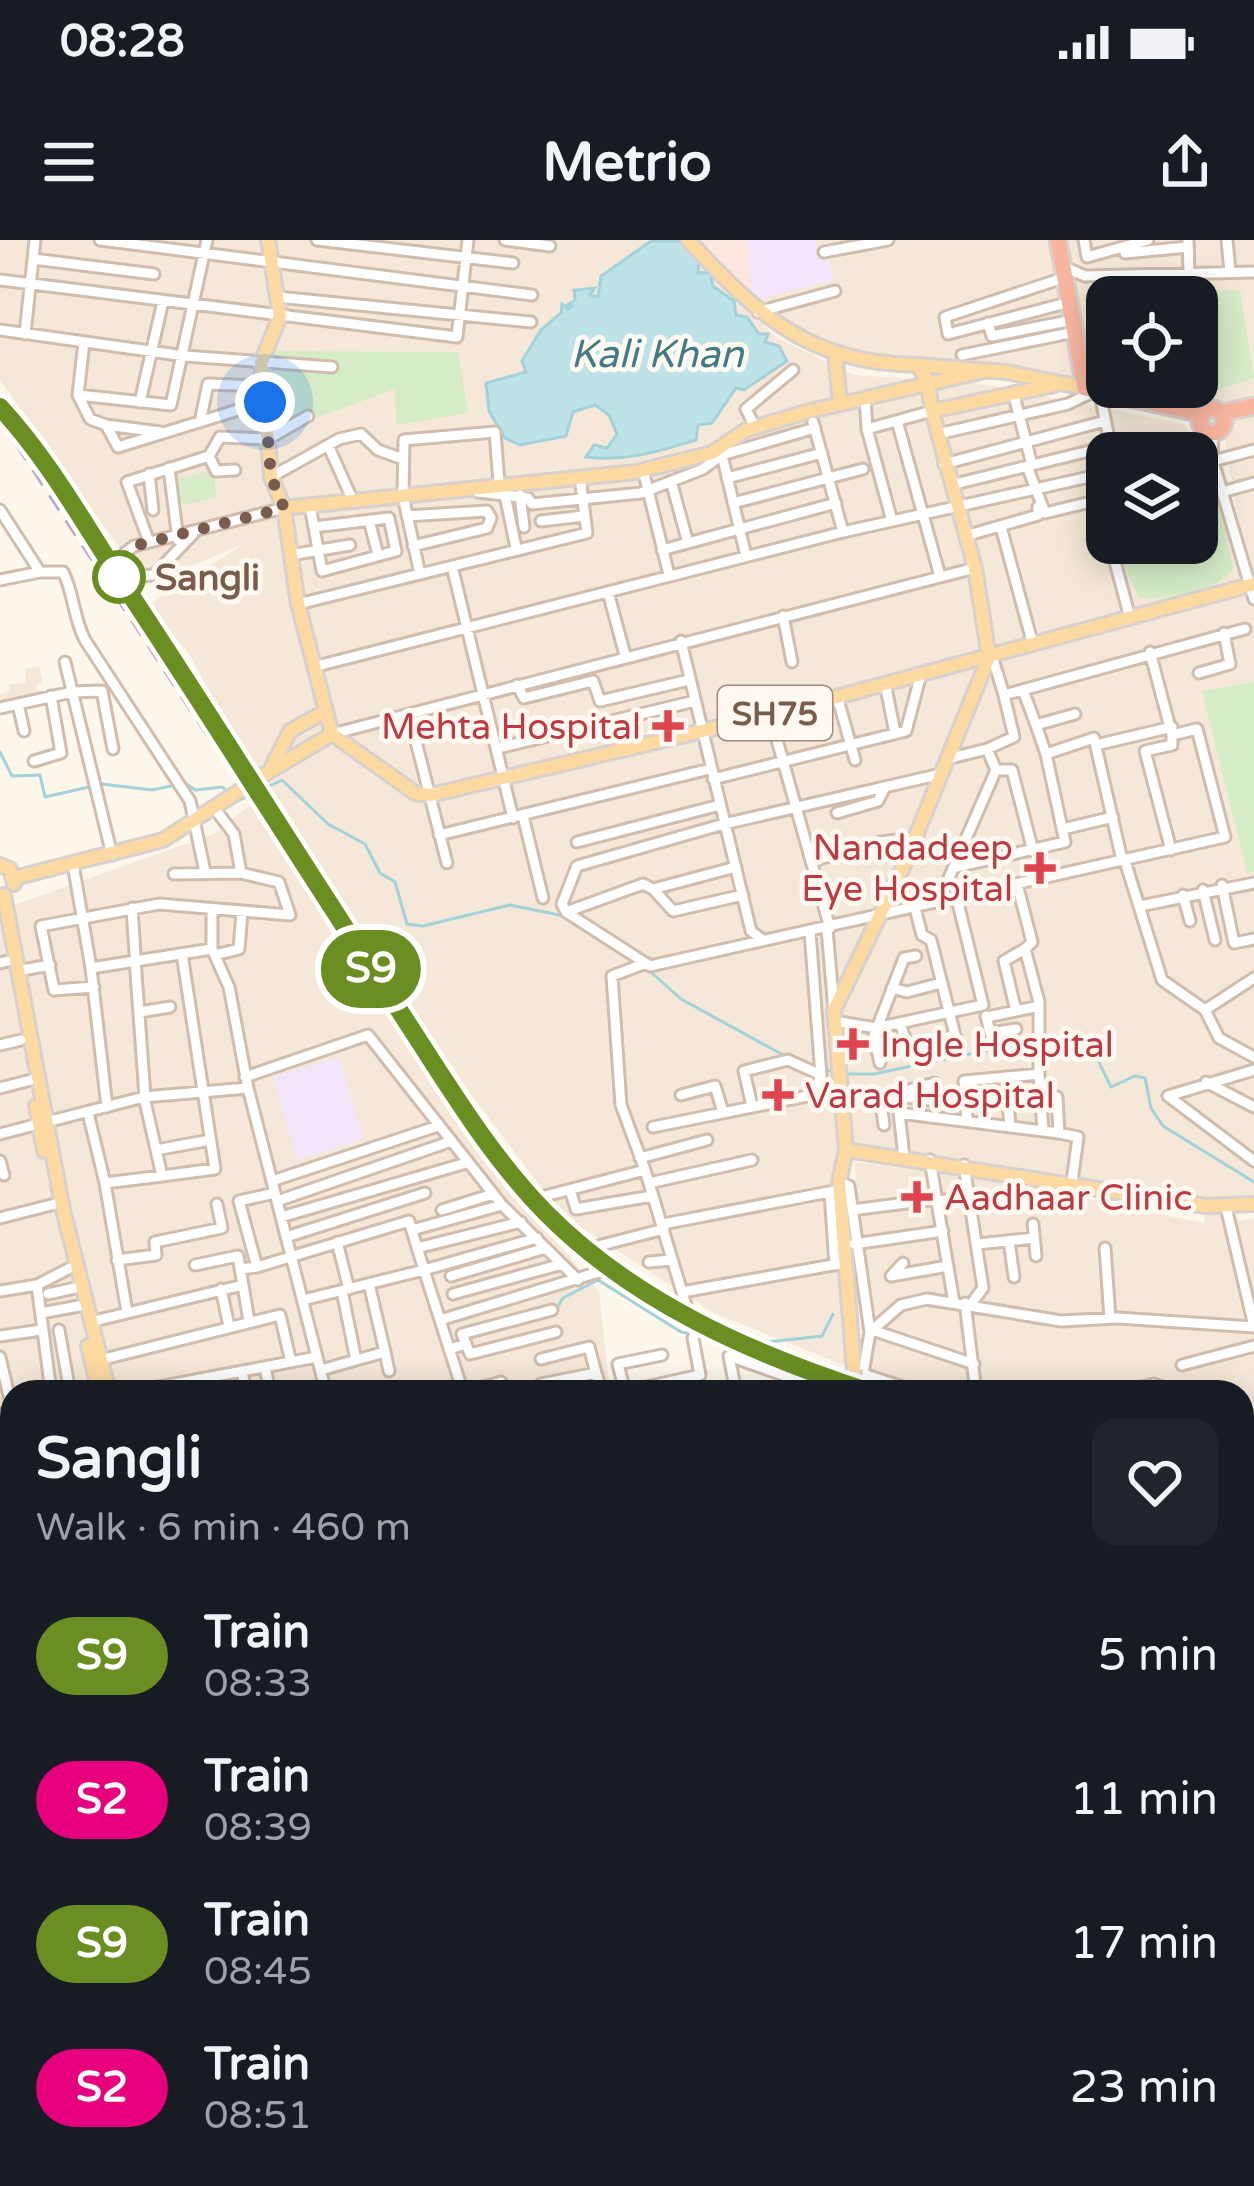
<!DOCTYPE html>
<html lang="en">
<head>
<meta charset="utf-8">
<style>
	body { margin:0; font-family:"Varela Round",sans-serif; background:#20242c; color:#f1f3f6; height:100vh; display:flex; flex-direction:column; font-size:45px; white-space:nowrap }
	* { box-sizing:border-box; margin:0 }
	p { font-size:39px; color:#9ea1a6 }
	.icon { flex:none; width:66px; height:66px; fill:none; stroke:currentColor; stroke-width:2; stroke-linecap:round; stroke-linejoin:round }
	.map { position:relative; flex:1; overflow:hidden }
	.details { position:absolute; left:0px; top:1140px; width:1254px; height:807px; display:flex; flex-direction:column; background:#171b24; border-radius:36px 36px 0 0; box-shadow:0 6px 30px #0003 }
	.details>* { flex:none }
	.badge { padding:0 24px; border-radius:39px; font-size:42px; line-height:78px }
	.buttons { position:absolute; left:1086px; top:36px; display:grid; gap:24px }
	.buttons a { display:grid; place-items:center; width:132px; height:132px; border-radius:24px; background:#171b24; box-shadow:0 6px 30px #0003; font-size:60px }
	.you { position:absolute; width:60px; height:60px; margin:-30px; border:9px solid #fff; border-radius:50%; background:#1a73e8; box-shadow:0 0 0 18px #1a73e833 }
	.map>.badge { position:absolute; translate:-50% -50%; box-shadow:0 0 0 6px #fff }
	.round { display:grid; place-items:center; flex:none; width:126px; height:126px; border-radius:24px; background:#20242c }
	.headline { display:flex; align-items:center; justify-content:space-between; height:204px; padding:0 36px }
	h1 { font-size:57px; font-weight:700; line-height:90px }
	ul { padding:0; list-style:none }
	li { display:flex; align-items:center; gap:36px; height:144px; padding:0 36px }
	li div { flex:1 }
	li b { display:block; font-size:45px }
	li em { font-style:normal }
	li .badge { min-width:132px; font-weight:700; text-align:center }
	.status { display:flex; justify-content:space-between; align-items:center; height:84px; padding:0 60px; background:#171b24; direction:ltr }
	.status svg { height:33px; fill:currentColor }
	header { display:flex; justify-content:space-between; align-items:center; height:156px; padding:0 36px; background:#171b24; font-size:54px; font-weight:700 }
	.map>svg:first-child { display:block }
</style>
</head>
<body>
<div class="status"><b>08:28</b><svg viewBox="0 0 49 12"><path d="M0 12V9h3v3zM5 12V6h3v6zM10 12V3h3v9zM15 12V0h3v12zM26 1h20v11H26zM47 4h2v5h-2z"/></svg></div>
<header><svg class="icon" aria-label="menu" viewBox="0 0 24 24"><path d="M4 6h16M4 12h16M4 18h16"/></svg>Metrio<svg class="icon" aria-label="share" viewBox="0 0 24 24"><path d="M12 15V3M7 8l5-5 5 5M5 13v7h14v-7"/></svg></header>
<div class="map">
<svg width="1254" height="1946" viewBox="0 0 1254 1946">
	<rect width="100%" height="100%" fill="#fdf6ea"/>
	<path fill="#f5e8d8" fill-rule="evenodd" d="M0 0H673L777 98 854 135 977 143 1183 184 1204 205 1245 349 1254 347V963L1239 967 850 910 854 1129 714 1073 562 975 471 854 236 504 190 415 148 365 244 304 146 345 0 140ZM1107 213H1197V303H1107Z
		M688 0H1254V345L1249 346 1223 188 1162 164 1085 148 821 110 741 56ZM1107 57H1197V147H1107Z
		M39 426 43 443 36 445 39 454 1 464 0 454 10 451 9 444 26 443 25 429Z
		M250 565 473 903 599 1052 610 1152H12V1935H186L175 1946H0V670L214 594Z
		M855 922 1010 943 1204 983 1206 971 1223 974 1226 983 1254 978V1567L1242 1542V1152H906L863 1134Z"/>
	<path fill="#fde7de" d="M697 0H747L752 60 742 52Z"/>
	<path fill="#eee8e3" d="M216 1935H777L743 1946H204Z"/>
	<path fill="#f3e6fa" d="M747 0H816L818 20 828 19 834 40 752 60Z
		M339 817 364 899 297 920 272 837Z"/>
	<path fill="#d6ecc7" d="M1155 48 1240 51 1254 138 1221 149 1197 140V57L1107 54Z
		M266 111 458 112 468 173 396 185 395 149 258 199Z
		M213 230 217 257 186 265 180 261 178 239Z
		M1197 255 1220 266 1233 328C1218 353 1166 359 1139 358L1114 303H1197Z
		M1254 442V632L1247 633 1202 451Z"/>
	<path fill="#bde2e8" stroke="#a3d2da" stroke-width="3" d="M651 1H682L699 22 698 33 710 32 713 46 734 61 736 75 747 77 759 94H768L765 102 779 106 787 121 744 150 736 148 712 183 698 185 696 200C658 211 629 222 586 217L594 205 607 208 617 194 609 175 595 165 573 172 566 196 520 205 505 198 489 171 486 143 526 132 522 121 541 90 561 73 562 64 568 69 572 66 567 65 575 60 574 50 595 48 590 55 598 57 601 36Z"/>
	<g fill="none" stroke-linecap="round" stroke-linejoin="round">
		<path stroke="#a3d2da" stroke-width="3" d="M0 512 12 536 40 535 45 557 102 544 152 550 185 543 195 550 222 547 231 554
			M236 562 282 540 328 584 365 604 380 633 395 642 407 684 423 686 510 665 564 676
			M643 725 681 759 785 816
			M1045 797 1086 796 1111 847 1135 836 1145 838 1151 868 1163 886 1254 942
			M810 826 836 832
			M845 834H874L1036 800
			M557 1068 563 1058 598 1040 681 1092 706 1096 757 1119 768 1102 822 1096 833 1074"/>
		<defs>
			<path id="minor" d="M100 0 532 55
				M207 0 171 165 78 155 90 179 106 185 118 207 264 162
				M317 0 513 23
				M505 0 550 6
				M1084 0 1087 17 1148 0
				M1188 0 1189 32
				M1227 0 1230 32
				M824 12 888 0
				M1125 13 1188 7
				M33 19 154 34
				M1064 27 1085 36 1254 32
				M1066 37 945 77 948 94 1070 62
				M0 40 457 97 468 0
				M277 57 531 82
				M758 72 835 51
				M988 83 992 96 1073 80
				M0 90 185 116 332 127
				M25 94 35 0
				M962 115 1075 92
				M1013 152 1032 225 1110 206
				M78 155 84 102
				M865 158 867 189 892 281
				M140 162 163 61
				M897 181 940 336
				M200 182 208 144 264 146
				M813 182 843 292
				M106 185 160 192
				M755 187 746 169 793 130
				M867 189 932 171
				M938 194 1068 164 1099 149 1112 213
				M1212 194 1213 221 1254 359
				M328 205 353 261
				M721 211 746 316
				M209 216 216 231 235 230
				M1213 221 1254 210
				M944 224 1105 181
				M1027 226 1045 273 1107 258
				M169 228 178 300
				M643 230 669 335
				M149 234 153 270
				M271 237 339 199 361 194 378 210 403 219
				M727 238 822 213
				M671 241 688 303
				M951 245 1032 225
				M478 252 528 258 532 264 641 253 703 229 722 215 815 188
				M1222 252 1254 243
				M505 255 516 308
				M520 255 524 287
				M1101 262 1107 291
				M733 263 863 229
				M310 266 322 331 396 311 389 278 314 287
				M0 270 40 332 0 340
				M407 276 487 271 491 278 487 288 413 306
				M369 280 378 315
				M541 281 584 276
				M1001 287 1033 405
				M193 294 154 335 136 336 126 323V312L134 306 284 268
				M965 296 1038 275V267
				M149 302 127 242 209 216 220 197 268 199 308 176
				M1110 303 1130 378
				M662 310 836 263
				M290 315 350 305
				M452 326 513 578
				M40 332H63C74 353 73 377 85 400L190 561 205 632
				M420 334 403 256 404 200 495 192 499 243
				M608 352 625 415
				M298 364 587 293 580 237
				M783 376 792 422
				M681 401 751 691 763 700
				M1150 412 1172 495V505L1145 511 1171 610
				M992 416 1004 455
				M65 422 112 615
				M317 426 843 292 1107 233
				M1199 433 1230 424 1224 393
				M885 443 895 493
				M517 445 524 458 593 441 600 461 689 440
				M1023 450 1036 485
				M837 456 855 520
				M18 464 24 491
				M0 468 72 452 102 451 113 509
				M409 474 975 328
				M1075 474 1036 485 1046 514 1094 498 1122 620
				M770 475 830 688
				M332 494 409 474 447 623
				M1096 505 1172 487
				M498 508 695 461
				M987 509 1014 497 1004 455 1245 389
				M34 521 61 513 51 456
				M996 530H1012L1033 611
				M713 539 906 491 921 434
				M837 573 878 561 885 547
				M523 576 543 658
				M1063 589 1113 577
				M439 595 710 529
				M577 602 720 565
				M812 621 880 602 915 598
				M1125 621 1162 740 1205 770 1219 798 1254 817
				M73 624 91 728
				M956 627 1065 602 1046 514
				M174 634 241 633 234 594 215 569
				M1017 644 1032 702 1025 709 1039 762V834
				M1222 645 1234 703 1254 699
				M653 649 673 671 743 655
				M1203 650 1215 700
				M1183 655 1190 681
				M938 663 996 530 987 509 947 519
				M1140 666 1254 643
				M132 668 135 714
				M566 672 650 726 1225 597 1197 489 1172 495
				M566 672 562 664 577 626 724 584 941 534
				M566 672 643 644 653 649 736 627
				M827 689 834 770
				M810 692 821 835 814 852
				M215 715 239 709 242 672
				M135 719 145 857
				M0 723 8 721
				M17 731 50 725
				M94 747 54 750 41 686 159 664 290 675 279 642 241 633
				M892 748 907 752 941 743
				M1205 770 1254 738
				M1016 771 1004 721 1025 709
				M140 772 170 767
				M986 776 993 804
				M987 777 1035 767
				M834 781 876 788 983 765 957 659
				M900 783 908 808 955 795 931 700 922 695 915 668
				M991 793 1016 789
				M0 805 21 800
				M880 823 874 796 904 718 916 716
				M1254 830 1168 856 1254 921
				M245 837 368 795 502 965 578 1040
				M1006 837 1010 886
				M1206 842 1254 867
				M0 848 31 840
				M248 848 326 1152
				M898 853 878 858 879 864 899 863
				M681 855 715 846 723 872
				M898 856 937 861 935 843 898 853 899 873
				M1057 857 1059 893
				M881 864 884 885
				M752 866 744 831 788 820 821 835
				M107 867 91 728 212 709
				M88 873 105 943 162 936 144 857
				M967 880 964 841 1039 834 1043 891
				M653 887 837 850
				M0 894 144 857 248 848 229 747 212 709V671
				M156 910 210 900
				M904 917 899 873 1059 893 1078 897 1072 942
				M640 918 707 900
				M930 920 954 1063
				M0 921 4 935
				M964 925 983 1048 971 1064
				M645 930 621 865 612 736 646 723
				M162 936 215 929 182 714
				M272 941 435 887
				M839 942 849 946 870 1092 863 1134 918 1152
				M105 943 127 1072
				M649 943 752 920
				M570 950 576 969 652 956
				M830 953 835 1025
				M545 956 645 930 682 1052 844 1023
				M277 961 449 902
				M937 961 970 957
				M1226 967 1254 1086
				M442 970 493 954
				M852 970 937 959
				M281 977 466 923
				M0 978 55 964
				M663 984 839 950
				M1033 984 1036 1016
				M412 990 502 965
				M286 997 425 953
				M1009 1001 1014 1037
				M337 1002 349 1049
				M854 1004 943 991
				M978 1004 1034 998
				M598 1006 664 989
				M417 1008 521 982
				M1105 1008 1110 1078
				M117 1020 156 1015 155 1002 222 988 217 964
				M649 1022 672 1020
				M903 1023 891 1036 948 1026
				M195 1025 238 1016 249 1081
				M257 1027 409 981 424 1030 303 1060
				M240 1029 257 1027 239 961 275 953
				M451 1036 546 1008
				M221 1049 229 1086
				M0 1051 37 1045
				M342 1051 356 1120 385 1112 369 1044
				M682 1052 690 1079
				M48 1054 75 1048
				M453 1054 562 1024
				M965 1063 976 1152
				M41 1073 79 1066
				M440 1080 612 1028
				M90 1082 243 1045
				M59 1090 70 1152
				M872 1090 974 1124
				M870 1092 901 1065 927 1059 1061 1081 1118 1078 1254 1087
				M0 1096 41 1090
				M466 1104 462 1094 552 1070
				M449 1109 466 1104 470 1114 556 1092
				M385 1112 389 1131
				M0 1117 12 1169 0 1175
				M541 1119 589 1107 596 1133 541 1144 543 1152
				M100 1120 280 1075 291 1122
				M1182 1125 1254 1106
				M265 1127 270 1152
				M321 1130 356 1120
				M242 1131 246 1152
				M596 1133 602 1152
				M51 1152 37 1045 70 1028
				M131 1152 317 1117
				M463 1152 424 1030 537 998
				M465 1152 501 1142 503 1152
				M624 1152 700 1135 693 1098 701 1085
				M625 1152 618 1124 662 1115
				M736 1152 729 1116 831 1152
				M1120 1152 1154 1144 1163 1147 1161 1152
				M1242 1196 1254 1203
				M0 1256 7 1254 1 1223
				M6 1286 12 1269
				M1242 1288 1254 1270
				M1242 1297 1254 1298
				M0 1303H12
				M0 1337 5 1364
				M1242 1361H1254
				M0 1365 5 1364 12 1388
				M1242 1411 1254 1410
				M0 1448 8 1476
				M0 1504 3 1516
				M1242 1511 1254 1509
				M0 1539 12 1536
				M1242 1540 1254 1563
				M0 1571 12 1568
				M1242 1575H1254
				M0 1619 12 1616
				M0 1718 12 1714
				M1242 1920 1254 1919
				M617 1935 620 1946
				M1085 1935V1946
				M1112 1935 1113 1946
				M1197 1935V1946
				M826 1938 880 1946
				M207 1946 214 1935
				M978 1946 1078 1935"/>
			<path id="major" d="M268 0 280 76 261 123 271 237 284 268 636 232 712 213 746 190 810 171 984 131
				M688 0C759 76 808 123 918 125L928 143 932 171 1054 145
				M835 113 840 163
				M918 125 1006 132 1085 148
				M284 268 298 364 332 494 415 553 431 555 770 475 1254 344
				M270 531 332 494
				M256 538 269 532 290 491 326 471
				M0 625 10 629 14 644
				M14 638 163 600 241 550
				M4 655 63 970 109 1152
				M36 866 44 911
				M846 910 1206 966 1254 964
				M88 1106 99 1152
				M854 1129 839 942 846 910 834 770 904 625 989 417 975 328 932 171
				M0 1422 12 1419
				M826 1946V1935"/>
			<path id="highway" d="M1058 0 1085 148 1203 174
				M1200 181a12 12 0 1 1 24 0a12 12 0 1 1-24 0Z
				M1222 173 1254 166"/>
		</defs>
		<use href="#minor" stroke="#d0bdae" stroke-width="15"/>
		<use href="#major" stroke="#d9d1cd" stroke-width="18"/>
		<use href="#highway" stroke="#d9d1cd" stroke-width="21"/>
		<use href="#minor" stroke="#fff" stroke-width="9"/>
		<use href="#major" stroke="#fcdaa2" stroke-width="12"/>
		<use href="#highway" stroke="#f8b6a0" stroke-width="15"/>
		<path stroke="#b9a6c9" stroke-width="3" stroke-dasharray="18 12" stroke-linecap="butt" d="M0 180 206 494 246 542 481 893 548 975 607 1025 690 1079 741 1105 870 1152
			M1242 1571 1254 1596"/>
		<defs>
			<path id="major-bridge" d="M852 1152 854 1129"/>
		</defs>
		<use href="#major-bridge" stroke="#d9d1cd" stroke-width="18" stroke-linecap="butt"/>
		<use href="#major-bridge" stroke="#fcdaa2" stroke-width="12"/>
	</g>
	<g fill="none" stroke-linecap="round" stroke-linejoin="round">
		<defs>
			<path id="line" d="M0 167C51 222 88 291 130 354 220 490 306 630 397 767 443 837 487 913 546 973 634 1062 752 1114 870 1152"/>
		</defs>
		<use href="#line" stroke="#fff" stroke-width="27"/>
		<use href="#line" stroke="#6b8e23" stroke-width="18"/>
		<path stroke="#795c4c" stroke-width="12" stroke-dasharray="0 21.6" d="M119 337 126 312 134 306 284 268 271 237 265 162"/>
	</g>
	<circle fill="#fff" stroke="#6b8e23" stroke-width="6" cx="119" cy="337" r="24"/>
	<g fill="#e0444e" stroke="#fff9f1" stroke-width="4.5">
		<path d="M662 468h12v12h12v12h-12v12h-12v-12h-12v-12h12z"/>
		<path d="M1034 610h12v12h12v12h-12v12h-12v-12h-12v-12h12z"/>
		<path d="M847 786h12v12h12v12h-12v12h-12v-12h-12v-12h12z"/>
		<path d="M772 837h12v12h12v12h-12v12h-12v-12h-12v-12h12z"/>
		<path d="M911 939h12v12h12v12h-12v12h-12v-12h-12v-12h12z"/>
	</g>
	<g text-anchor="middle" stroke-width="10" stroke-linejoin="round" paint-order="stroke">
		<rect fill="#fff9f1" stroke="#a18b7e" stroke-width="3" x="718" y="446" width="114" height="54" rx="9"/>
		<g font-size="33" font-weight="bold" fill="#795c4c">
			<text x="775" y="485">SH75</text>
		</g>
		<g font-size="36" font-weight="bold" fill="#795c4c" stroke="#fff9f1" text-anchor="start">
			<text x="155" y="350">Sangli</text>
		</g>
		<g font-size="36" fill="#be3a42" stroke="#fff9f1" text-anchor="start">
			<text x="641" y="499" text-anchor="end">Mehta Hospital</text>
			<text x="1013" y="620" text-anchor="end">Nandadeep<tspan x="1013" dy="41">Eye Hospital</tspan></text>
			<text x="880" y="817">Ingle Hospital</text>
			<text x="805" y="868">Varad Hospital</text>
			<text x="944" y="970">Aadhaar Clinic</text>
		</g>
		<g font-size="39" font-style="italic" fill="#417b86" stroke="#fff9f1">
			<text x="657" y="127">Kali Khan</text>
		</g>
	</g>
</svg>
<div class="buttons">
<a><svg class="icon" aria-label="locate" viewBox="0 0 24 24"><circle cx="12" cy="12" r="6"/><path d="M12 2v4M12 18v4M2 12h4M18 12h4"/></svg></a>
<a><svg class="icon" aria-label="layers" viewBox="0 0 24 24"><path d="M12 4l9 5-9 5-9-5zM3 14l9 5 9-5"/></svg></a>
</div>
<div class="you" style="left:265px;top:162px"></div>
<b class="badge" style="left:371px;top:729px;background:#6b8e23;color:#fff">S9</b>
<section class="details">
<div class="headline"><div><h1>Sangli</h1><p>Walk · 6 min · 460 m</p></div><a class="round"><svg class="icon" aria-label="heart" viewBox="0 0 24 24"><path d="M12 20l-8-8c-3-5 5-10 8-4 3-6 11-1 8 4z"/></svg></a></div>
<ul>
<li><span class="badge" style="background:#6b8e23;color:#fff">S9</span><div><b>Train</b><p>08:33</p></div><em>5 min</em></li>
<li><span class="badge" style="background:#e6007e;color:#fff">S2</span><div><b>Train</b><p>08:39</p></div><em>11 min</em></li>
<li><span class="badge" style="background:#6b8e23;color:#fff">S9</span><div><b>Train</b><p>08:45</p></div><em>17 min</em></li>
<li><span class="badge" style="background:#e6007e;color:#fff">S2</span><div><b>Train</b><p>08:51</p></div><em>23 min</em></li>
</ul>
</section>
</div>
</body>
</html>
